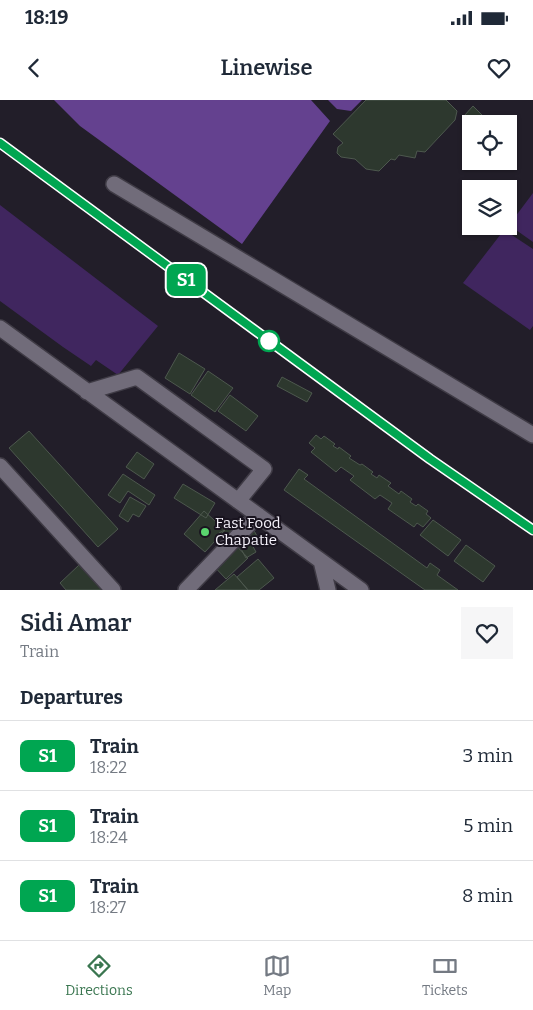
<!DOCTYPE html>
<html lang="en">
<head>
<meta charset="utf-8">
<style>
	body { margin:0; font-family:Bitter,serif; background:#f6f6f7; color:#1f2937; height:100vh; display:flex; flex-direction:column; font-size:19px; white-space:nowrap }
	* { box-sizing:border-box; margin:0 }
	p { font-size:16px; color:#747a83 }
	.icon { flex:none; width:28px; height:28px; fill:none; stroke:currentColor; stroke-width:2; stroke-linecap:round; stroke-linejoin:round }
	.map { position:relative; height:490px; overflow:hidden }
	.details { display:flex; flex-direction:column; background:#fff; flex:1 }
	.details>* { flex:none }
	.badge { padding:0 10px; border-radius:8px; font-size:18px; line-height:32px }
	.buttons { position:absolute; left:462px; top:15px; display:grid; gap:10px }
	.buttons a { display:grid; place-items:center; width:55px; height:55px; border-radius:0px; background:#fff; box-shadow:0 1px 4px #0004; font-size:25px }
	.map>.badge { position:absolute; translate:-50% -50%; box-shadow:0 0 0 2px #fff }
	h2 { padding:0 20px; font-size:19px; line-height:45px }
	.round { display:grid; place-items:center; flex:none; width:52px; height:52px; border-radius:0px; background:#f6f6f7 }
	.headline { display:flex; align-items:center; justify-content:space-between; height:85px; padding:0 20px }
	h1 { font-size:24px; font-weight:600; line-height:38px }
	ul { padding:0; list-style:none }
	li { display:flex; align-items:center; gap:15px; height:70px; padding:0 20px; border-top:1px solid #e0e1e3 }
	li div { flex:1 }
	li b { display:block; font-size:19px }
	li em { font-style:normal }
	li .badge { min-width:55px; font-weight:700; text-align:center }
	.status { display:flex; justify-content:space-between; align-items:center; height:35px; padding:0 25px; background:#fff; direction:ltr }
	.status svg { height:14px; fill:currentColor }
	header { display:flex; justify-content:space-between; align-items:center; height:65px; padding:0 20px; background:#fff; font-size:22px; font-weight:600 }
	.tab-bar { display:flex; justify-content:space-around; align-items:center; height:70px; border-top:1px solid #e0e1e3; background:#fff; font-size:14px; color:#747a83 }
	.tab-bar a { display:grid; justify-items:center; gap:2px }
	.tab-bar .on { color:#3a7650 }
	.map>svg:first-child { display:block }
</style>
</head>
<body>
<div class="status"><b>18:19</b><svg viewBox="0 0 49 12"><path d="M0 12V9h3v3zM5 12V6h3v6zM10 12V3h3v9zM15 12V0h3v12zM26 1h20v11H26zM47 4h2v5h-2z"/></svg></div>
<header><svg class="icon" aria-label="back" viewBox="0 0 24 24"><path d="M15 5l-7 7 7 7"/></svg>Linewise<svg class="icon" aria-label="heart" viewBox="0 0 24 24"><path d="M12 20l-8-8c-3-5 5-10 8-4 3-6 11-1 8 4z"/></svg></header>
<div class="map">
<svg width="533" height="490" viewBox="0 0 533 490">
	<rect width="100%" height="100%" fill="#221e29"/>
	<path fill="#40265f" d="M533 93V142L509 125Z
		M0 105 158 226 118 275 96 260 91 266 63 247 0 201Z
		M504 130 533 149V226L530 230 463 183Z"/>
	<path fill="#64418f" d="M54 0H311L330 21 242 144 80 26Z
		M328 0H362L351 11 337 9Z"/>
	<path fill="#2d382e" stroke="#4d584e" d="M366 0H446L457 11 455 20 425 52 417 51 415 58 399 55 395 60 391 59 379 71 366 69 355 59 341 57 337 53 338 47 343 43 333 34Z
		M473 6 483 16 477 24H472L464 16Z
		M179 253 205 269 190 294 165 278Z
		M208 271 233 288 215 312 191 295Z
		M282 277 312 293 307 302 277 286Z
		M230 295 258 316 246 331 218 311Z
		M29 331 118 429 98 447 9 348Z
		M316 335 321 339 324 336 335 344 333 346 338 349 339 347 351 356 349 358 360 365 362 364 373 372 371 374 377 378 379 375 391 383 388 386 399 394 401 391 412 399 410 402 416 406 418 404 428 411 426 414 431 418 423 427 417 423 414 427 388 409 392 403 380 395 375 399 350 380 354 376 341 367 336 372 311 352 315 348 309 343Z
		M137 352 154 364 144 379 126 367Z
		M299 369 308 375 304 379 427 468 430 463 440 470 437 475 458 490H425L284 390Z
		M123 374 155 395 149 405 128 391 120 403 108 395Z
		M183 384 215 403 206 418 174 398Z
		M130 397 146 406 139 417 133 414 128 422 119 416Z
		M204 411 225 430 205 452 184 434Z
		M247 418 257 436 250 441 256 452 246 458 235 438 225 444 219 433Z
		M433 420 461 440 448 456 420 435Z
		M231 440 248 458 226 479 209 461Z
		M466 445 495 466 483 482 454 461Z
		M258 459 274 478 259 490H248L237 477Z
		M79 465 102 490H66L60 483Z
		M234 474 248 490H215Z"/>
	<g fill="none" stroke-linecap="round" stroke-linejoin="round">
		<defs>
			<path id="minor" d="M114 84 533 335
				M0 228 361 490
				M87 292 137 277 264 369 238 401
				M0 366 113 490
				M321 461 328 490
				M186 490 258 415"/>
		</defs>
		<use href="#minor" stroke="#3f3b45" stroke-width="18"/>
		<use href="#minor" stroke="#716c7a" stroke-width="15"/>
		<defs>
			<path id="rail" d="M0 43 446 371 533 430"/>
		</defs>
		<use href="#rail" stroke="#dad7e0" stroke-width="5.5"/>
		<use href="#rail" stroke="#19141f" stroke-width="4" stroke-dasharray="11" stroke-linecap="butt"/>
	</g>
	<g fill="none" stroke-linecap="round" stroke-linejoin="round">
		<defs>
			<path id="line" d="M0 43 430 359 533 430"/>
		</defs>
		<use href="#line" stroke="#fff" stroke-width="11"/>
		<use href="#line" stroke="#00a651" stroke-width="8"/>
	</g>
	<circle fill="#fff" stroke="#00a651" stroke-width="2.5" cx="269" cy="241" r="10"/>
	<circle fill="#5ad56e" stroke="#19141f" stroke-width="2" cx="205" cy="432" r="5"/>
	<g text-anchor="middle" stroke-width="4" stroke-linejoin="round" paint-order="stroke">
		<g font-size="15" fill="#f5f2fb" stroke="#19141f" text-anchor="start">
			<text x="215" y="428">Fast Food<tspan x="215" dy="17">Chapatie</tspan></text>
		</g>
	</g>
</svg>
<div class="buttons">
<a><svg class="icon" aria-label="locate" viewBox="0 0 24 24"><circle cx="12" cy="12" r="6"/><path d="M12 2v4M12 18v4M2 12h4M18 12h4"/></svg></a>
<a><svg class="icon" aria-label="layers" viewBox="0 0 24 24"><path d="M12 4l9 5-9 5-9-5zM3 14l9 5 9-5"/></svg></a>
</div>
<b class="badge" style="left:186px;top:180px;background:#00a651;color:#fff">S1</b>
</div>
<section class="details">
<div class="headline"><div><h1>Sidi Amar</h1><p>Train</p></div><a class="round"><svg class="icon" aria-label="heart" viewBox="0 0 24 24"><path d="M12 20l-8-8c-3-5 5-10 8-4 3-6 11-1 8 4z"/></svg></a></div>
<h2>Departures</h2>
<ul>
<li><span class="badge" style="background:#00a651;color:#fff">S1</span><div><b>Train</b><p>18:22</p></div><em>3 min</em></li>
<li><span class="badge" style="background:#00a651;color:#fff">S1</span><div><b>Train</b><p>18:24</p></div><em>5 min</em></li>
<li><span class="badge" style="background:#00a651;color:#fff">S1</span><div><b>Train</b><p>18:27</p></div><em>8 min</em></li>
</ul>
</section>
<nav class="tab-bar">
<a class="on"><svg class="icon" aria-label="directions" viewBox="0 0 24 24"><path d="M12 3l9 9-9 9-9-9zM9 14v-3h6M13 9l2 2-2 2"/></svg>Directions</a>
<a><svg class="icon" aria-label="map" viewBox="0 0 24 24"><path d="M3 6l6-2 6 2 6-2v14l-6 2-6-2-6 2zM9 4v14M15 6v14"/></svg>Map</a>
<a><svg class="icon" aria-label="tickets" viewBox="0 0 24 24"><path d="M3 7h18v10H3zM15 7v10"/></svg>Tickets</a>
</nav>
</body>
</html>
